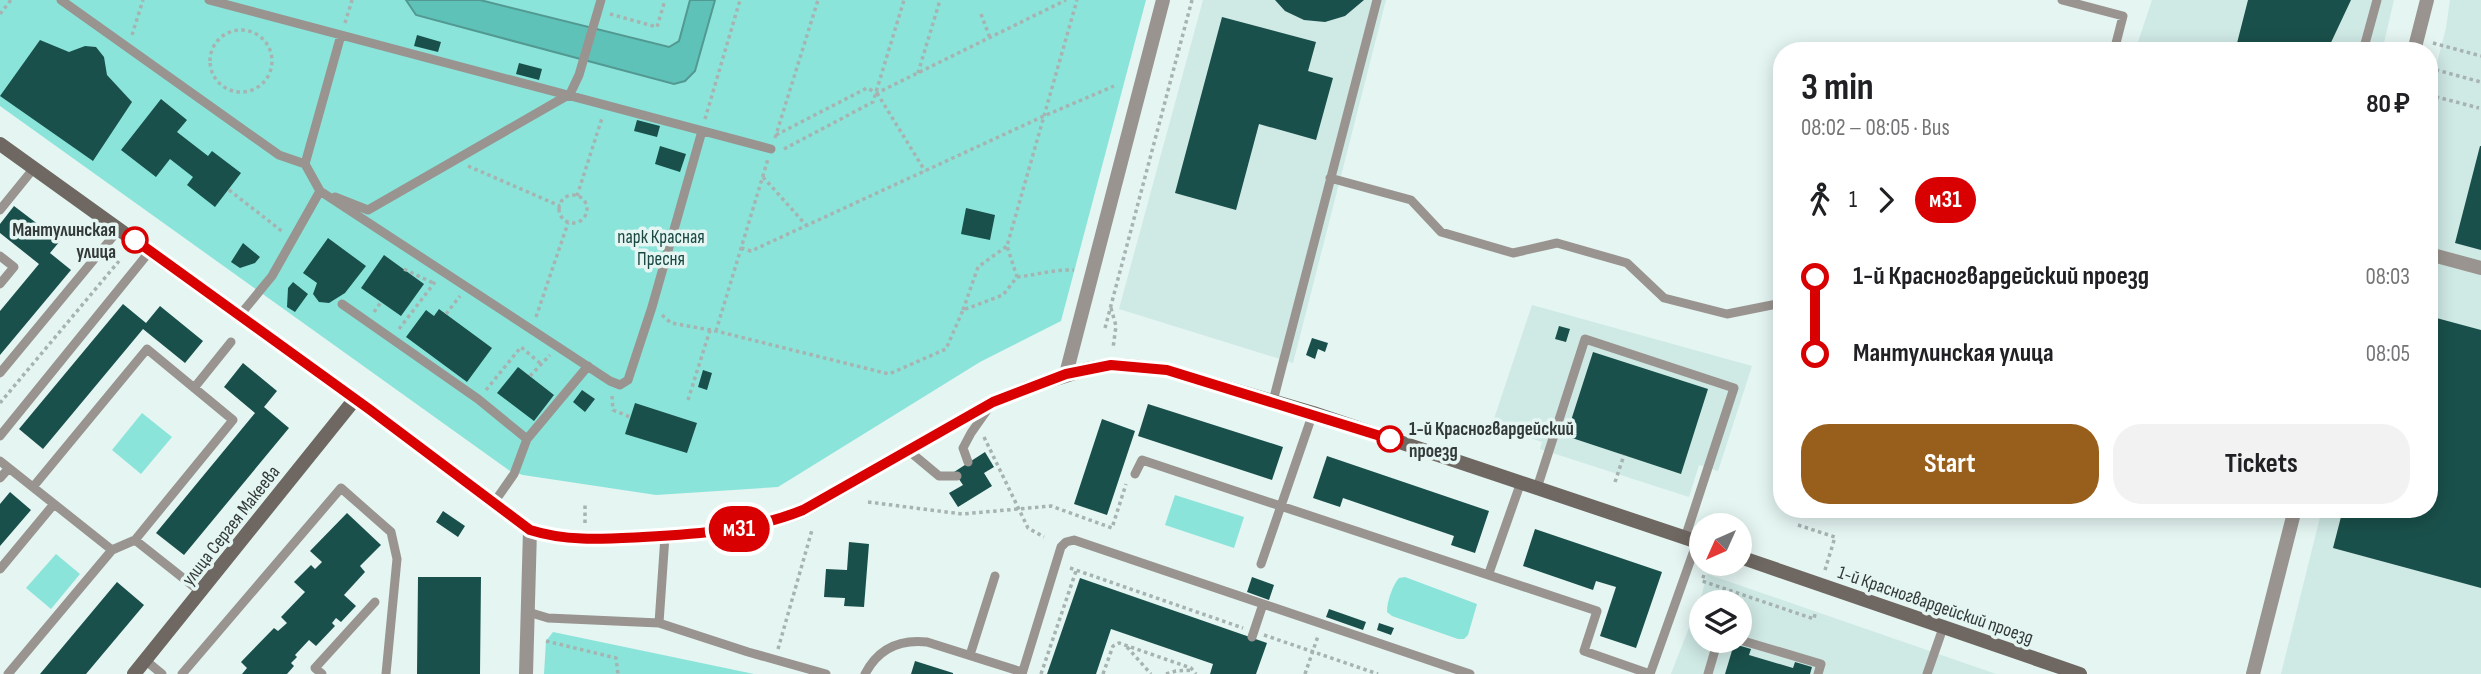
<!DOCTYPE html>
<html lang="en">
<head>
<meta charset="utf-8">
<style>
	body { margin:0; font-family:"Sofia Sans Condensed",sans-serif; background:#f2f2f2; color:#202124; height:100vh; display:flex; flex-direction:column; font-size:26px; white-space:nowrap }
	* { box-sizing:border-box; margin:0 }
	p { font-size:23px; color:#757577 }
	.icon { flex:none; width:38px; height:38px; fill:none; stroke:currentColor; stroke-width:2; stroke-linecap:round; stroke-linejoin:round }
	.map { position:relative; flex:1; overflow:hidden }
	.sheet { position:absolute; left:1773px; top:42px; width:665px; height:476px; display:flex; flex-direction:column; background:#fff; border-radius:28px; box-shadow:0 4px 18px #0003 }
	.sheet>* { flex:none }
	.badge { padding:0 14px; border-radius:23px; font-size:24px; line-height:46px }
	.needle { width:46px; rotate:225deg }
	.buttons { position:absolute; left:1689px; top:513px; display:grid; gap:14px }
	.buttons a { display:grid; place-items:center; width:63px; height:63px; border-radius:50%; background:#fff; box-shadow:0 4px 18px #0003; font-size:35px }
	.map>.badge { position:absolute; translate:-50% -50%; box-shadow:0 0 0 4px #fff }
	.legs { display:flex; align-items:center; gap:10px; height:77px; padding:0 28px; font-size:23px }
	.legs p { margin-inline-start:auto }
	.headline { display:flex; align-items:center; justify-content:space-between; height:119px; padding:0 28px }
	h1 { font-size:38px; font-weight:700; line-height:52px }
	.button { display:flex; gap:14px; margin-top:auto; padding:14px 28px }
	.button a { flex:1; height:80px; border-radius:28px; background:#985e1c; color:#fff; font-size:28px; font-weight:700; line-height:80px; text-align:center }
	.button a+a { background:#f2f2f2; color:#202124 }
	ul { padding:0 28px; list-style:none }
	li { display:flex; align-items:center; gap:24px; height:77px; font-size:26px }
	li i { display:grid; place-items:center; width:10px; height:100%; margin:0 9px; background:currentColor }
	li i::after { content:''; width:18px; height:18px; margin:-9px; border:5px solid; border-radius:50%; background:#fff }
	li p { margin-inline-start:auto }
	li:first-child i { background:linear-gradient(#0000 50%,currentColor 0) }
	li:last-child i { background:linear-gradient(currentColor 50%,#0000 0) }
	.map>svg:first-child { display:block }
</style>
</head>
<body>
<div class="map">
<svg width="2481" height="674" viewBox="0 0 2481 674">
	<rect width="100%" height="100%" fill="#e4f5f2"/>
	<path fill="#cfe9e5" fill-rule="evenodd" d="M1203 0H1386L1293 363 1119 309Z
		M2152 0H2394L2382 51H2135Z
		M2450 0H2481V674H2281L2322 509H2429V94L2446 28Z
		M1532 305 1752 366 1718 471 1699 465 1689 497 1540 449 1542 442 1492 425Z
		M1707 574 1996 674H1671L1702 594ZM1701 602H1740V640H1701Z"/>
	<path fill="#8be4da" d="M0 0H1146L1061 321 980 362 778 487 656 495 523 475 510 471 0 106Z
		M142 413 172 437 141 474 112 450Z
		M1175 495 1244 517 1234 548 1165 525Z
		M56 554 80 574 51 609 26 588Z
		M1405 577 1477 604 1468 635 1464 639H1458L1392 616 1387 612C1387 602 1392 586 1399 578Z
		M553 632 754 674H544L546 641Z"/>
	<path fill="#5fc2b8" stroke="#529992" stroke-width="2" d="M406 0H480L669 47 679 41 690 0H715L695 71 685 81 674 84 416 15Z"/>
	<path fill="#1a504b" d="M1275 0H1364L1345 16 1325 22 1304 20 1285 11Z
		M2248 0H2351L2327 51H2235Z
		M1222 17 1316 42 1308 71 1333 78 1316 140 1259 124 1236 210 1175 193Z
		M417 35 441 42 438 52 414 46Z
		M40 40 69 52 85 46 96 47 104 57 107 75 132 102 93 161 0 96Z
		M519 63 542 69 539 80 516 74Z
		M161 99 187 120 177 132 208 156 212 151 241 173 215 207 187 185 193 177 170 159 156 177 121 150Z
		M637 120 660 126 657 137 634 131Z
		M660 146 686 154 680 172 655 164Z
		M2480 146H2481V250L2455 243Z
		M14 206 60 241 50 253 71 270 0 355V311L39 264 0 233V224Z
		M966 208 995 215 990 240 961 234Z
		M328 238 366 266 345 293 329 303 319 302 313 294 317 283 303 273Z
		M243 243 260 257 255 263 240 268 231 262Z
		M384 255 424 284 401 316 361 288Z
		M293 282 308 294 295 312 287 307 288 288Z
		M123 304 146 323 160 306 203 341 185 363 143 329 43 449 19 429Z
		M439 309 492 348 467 382 406 337 426 310 434 316Z
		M2429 316 2481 330V588L2333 548 2343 509H2429Z
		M1559 326 1570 329 1566 342 1555 339Z
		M1312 338 1328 343 1325 352 1318 349 1315 359 1306 355Z
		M1593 352 1708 389 1681 474 1566 436Z
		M243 363 277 391 264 407 289 428 184 555 156 533 255 413 224 387Z
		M518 367 554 395 534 421 497 393Z
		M703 370 712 373 707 390 698 387Z
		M582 390 595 399 585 412 573 402Z
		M635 403 697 423 687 453 625 434Z
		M1148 404 1283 447 1272 480 1138 436Z
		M1102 419 1135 431 1107 515 1074 504Z
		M985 452 994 467 984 473 992 486 958 507 949 493 963 485 954 472Z
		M1327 456 1489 511 1475 553 1451 545 1454 536 1343 498 1340 507 1313 498Z
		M10 492 31 510 0 546V504Z
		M443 511 465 526 458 537 436 522Z
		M347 513 381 545 360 566 365 572 344 595 356 606 341 622 336 618 332 623 335 626 316 646 309 640 295 655 297 657 291 663 294 666 287 674H242L247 668 241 662 274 628 278 631 287 623 281 617 305 592 294 582 311 565 315 569 322 562 310 551Z
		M1535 529 1662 572 1636 648 1600 636 1616 587 1596 581 1593 590 1523 566Z
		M849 542 869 544 864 607 844 606 845 598 824 597 826 569 847 570Z
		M418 577H481L480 674H417Z
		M1252 577 1274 585 1269 600 1247 592Z
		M1080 578 1267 643 1256 674H1210L1213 664 1111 629 1096 674H1047Z
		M117 582 144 605 86 674H40Z
		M1329 609 1366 622 1363 630 1326 617Z
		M1379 623 1394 628 1391 635 1377 630Z
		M1734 644 1751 649 1749 655 1793 668 1795 662 1812 667 1810 674H1725Z
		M915 661 953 673V674H911Z"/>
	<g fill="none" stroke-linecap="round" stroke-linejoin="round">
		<path stroke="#a6b3b1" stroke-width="3.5" stroke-dasharray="3.5 3.5" stroke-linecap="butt" d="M0 14 11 0
			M610 14 657 27 665 0
			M981 14 990 38
			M345 23 352 0
			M210 61a31 31 0 1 1 62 0a31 31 0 1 1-62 0Z
			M132 35 143 0
			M2433 43 2481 56
			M2429 68 2481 82
			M918 73 940 0
			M877 93 925 171
			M2429 95 2479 108
			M705 119 740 0
			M776 135 867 88 877 93 1066 0
			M775 138 818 0
			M784 149 873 102 904 0
			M468 166 560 206
			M763 177 806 225
			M229 190 283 232
			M559 209a14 14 0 1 1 28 0a14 14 0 1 1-28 0Z
			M577 196 602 118
			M741 248 751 251 1044 116 1114 86
			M404 269 433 283
			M1017 277C1037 275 1054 269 1074 270
			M1111 308 1116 326 1113 348
			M963 310 978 267 1007 246
			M374 312 381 302
			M446 314 460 296
			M662 315 671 323 716 331 889 374 946 349 963 310 1003 295 1017 277 1007 246 1077 0
			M536 317 568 223
			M1105 328 1192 0
			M399 329 435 282
			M716 331 768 159
			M530 376 550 355
			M486 390 521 347 541 364
			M612 396 613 410 630 417
			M688 400 710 330
			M0 403 119 261
			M984 437 1028 528 1044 537
			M1615 482 1624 455
			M868 502 962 514 1051 506 1112 528 1126 484
			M585 523V504
			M1798 525 1835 537 1825 570
			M1070 568 1243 628
			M1704 575 1702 581 1814 619 1815 614
			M1264 635 1378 674
			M546 641 616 658 618 674
			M1127 647 1151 674
			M778 649 812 530
			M1041 674 1076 571
			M1103 674 1113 646 1119 643 1191 668 1196 674
			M1166 674 1176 671 1193 670
			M1305 674 1318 636"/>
		<path stroke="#999490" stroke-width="9" d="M61 0 279 155 305 164 320 191 610 381 620 385 628 380 652 307 702 131
			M209 0 771 149
			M2062 0 2123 16 2114 51
			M2363 51 2377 0
			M305 164 341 35
			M1330 178 1411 200 1441 232 1513 253 1557 243 1627 263 1664 298 1727 314 1782 303
			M335 197 368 210
			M0 210 34 168
			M368 210 570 94 579 75 601 0
			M0 256 14 267 0 284
			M342 304 478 399 527 439
			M240 315 272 276 320 191
			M0 373 120 228
			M194 388 231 342
			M1273 401 1377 0
			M0 436 150 251
			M909 451 939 476H957
			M0 461 112 550
			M968 462 963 448 971 433 990 406
			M1135 474 1142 460 1597 611 1584 651 1650 674 1697 542
			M0 478 9 468
			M33 487 147 349 233 420 135 540
			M1537 488 1585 339 1734 388 1685 538
			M493 504 514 474 527 439 588 366
			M1261 564 1313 413
			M0 569 54 504
			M1489 573 1521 482
			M528 612 548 618 659 623 665 536
			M659 623 748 652 826 674
			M1252 637 1263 604
			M1740 640 1821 664 1818 674
			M970 655 995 576
			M145 660 162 674
			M8 674 112 550 135 540 202 593
			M182 674 341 488 391 532 397 559 386 674
			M322 674 315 668 375 602
			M865 674C878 649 899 639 927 642L1022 672
			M1022 674 1061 547 1066 542 1074 540 1470 674
			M1708 674 1718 640
			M1927 674 1943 628"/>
		<path stroke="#999490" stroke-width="14" d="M2414 51 2427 0
			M2429 254 2481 268
			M1066 374 1163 0
			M526 674 530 530
			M2253 674 2295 509"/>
		<path stroke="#6f6862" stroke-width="14" d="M0 144 369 409 530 530C568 542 604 539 643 537 698 534 751 531 803 511L993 402 1027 388 1087 369 1111 365 1131 366 1167 370 1313 413 1701 543
			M1740 557 2080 674
			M134 674 355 399"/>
	</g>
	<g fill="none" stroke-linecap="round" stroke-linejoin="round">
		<defs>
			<path id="line-1" d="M135 240 369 409 530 530C568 542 604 539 643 537 698 534 751 531 803 510L993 402 1066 374 1111 365 1167 370 1390 439"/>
		</defs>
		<use href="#line-1" stroke="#fff" stroke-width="16"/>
		<use href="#line-1" stroke="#d90002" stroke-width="10"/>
	</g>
	<g fill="#fff" stroke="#d90002" stroke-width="3.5">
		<circle cx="135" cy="240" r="12"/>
		<circle cx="1390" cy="439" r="12"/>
	</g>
	<g text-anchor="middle" stroke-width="7" stroke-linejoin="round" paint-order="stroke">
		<g font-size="19" font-weight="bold" fill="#333a39" stroke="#e4f5f2" text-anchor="end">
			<text x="116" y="236">Мантулинская<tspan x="116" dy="22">улица</tspan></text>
			<text x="1409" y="435" text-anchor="start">1-й Красногвардейский<tspan x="1409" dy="22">проезд</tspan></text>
		</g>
		<g font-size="19" fill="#1a4742" stroke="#e4f5f2">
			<text x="661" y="243">парк Красная<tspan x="661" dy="22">Пресня</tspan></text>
		</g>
		<g font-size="19" fill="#333a39" stroke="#e4f5f2">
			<text transform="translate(230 525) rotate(-52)" y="7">улица Сергея Макеева</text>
			<text transform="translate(1936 604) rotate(19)" y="7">1-й Красногвардейский проезд</text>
		</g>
	</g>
</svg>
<div class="buttons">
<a><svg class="needle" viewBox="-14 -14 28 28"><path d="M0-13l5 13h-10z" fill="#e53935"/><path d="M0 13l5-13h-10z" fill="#757577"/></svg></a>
<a><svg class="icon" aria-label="layers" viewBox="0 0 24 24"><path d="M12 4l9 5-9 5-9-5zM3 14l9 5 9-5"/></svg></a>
</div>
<b class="badge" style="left:739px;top:529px;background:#d90002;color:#fff">м31</b>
<section class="sheet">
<div class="headline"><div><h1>3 min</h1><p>08:02 – 08:05 · Bus</p></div><b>80 ₽</b></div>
<div class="legs"><svg class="icon" aria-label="walk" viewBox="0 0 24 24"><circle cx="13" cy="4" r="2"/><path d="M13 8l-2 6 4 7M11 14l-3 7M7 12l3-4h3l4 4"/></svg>1<svg class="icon" aria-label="forward" viewBox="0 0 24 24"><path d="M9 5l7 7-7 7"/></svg><b class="badge" style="background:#d90002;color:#fff">м31</b></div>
<ul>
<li><i style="color:#d90002"></i><b>1-й Красногвардейский проезд</b><p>08:03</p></li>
<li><i style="color:#d90002"></i><b>Мантулинская улица</b><p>08:05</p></li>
</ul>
<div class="button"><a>Start</a><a>Tickets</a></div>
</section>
</div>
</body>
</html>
